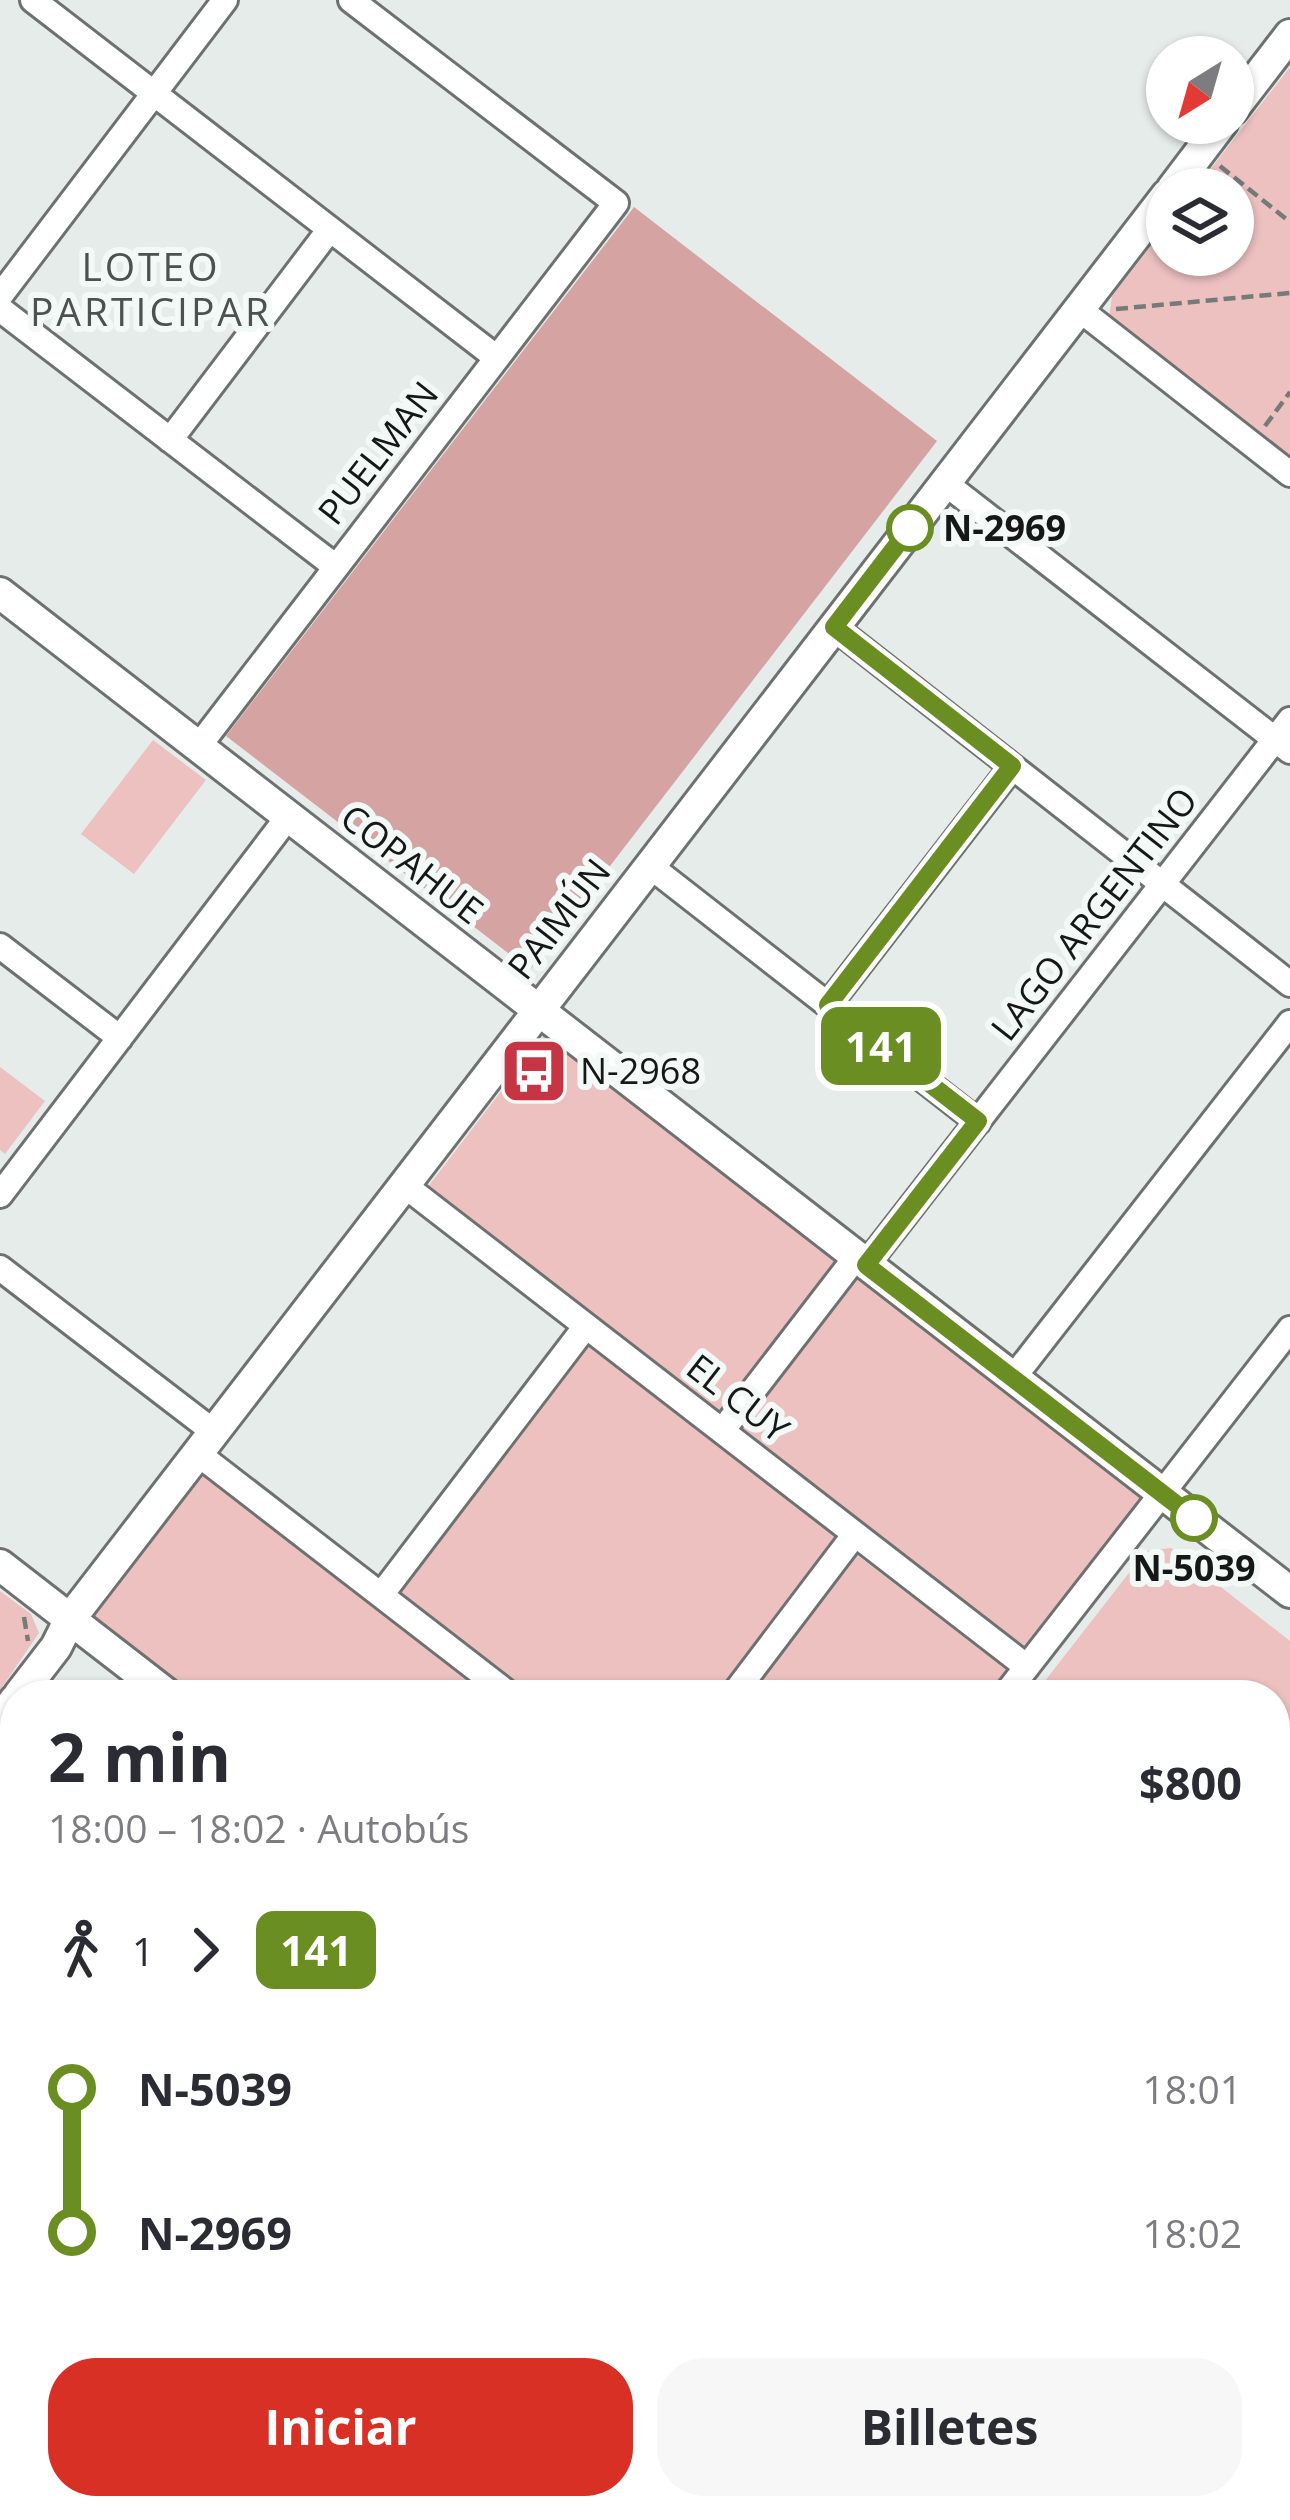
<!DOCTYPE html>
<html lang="es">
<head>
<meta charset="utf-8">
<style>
	body { margin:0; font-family:"Open Sans",sans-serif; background:#f7f7f7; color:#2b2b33; height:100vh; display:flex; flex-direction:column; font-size:45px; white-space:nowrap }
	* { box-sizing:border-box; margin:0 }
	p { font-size:39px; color:#7c7c81 }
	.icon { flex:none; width:66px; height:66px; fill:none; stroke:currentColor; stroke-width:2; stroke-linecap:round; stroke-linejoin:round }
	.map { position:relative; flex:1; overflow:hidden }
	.drawer { position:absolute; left:0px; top:1680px; width:1290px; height:840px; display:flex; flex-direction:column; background:#fff; border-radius:48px 48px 0 0; box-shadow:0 3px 9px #0004 }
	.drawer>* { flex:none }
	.badge { padding:0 24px; border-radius:18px; font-size:42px; line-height:78px }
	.needle { width:78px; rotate:217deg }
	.fabs { position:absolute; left:1146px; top:36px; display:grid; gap:24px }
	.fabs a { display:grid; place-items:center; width:108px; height:108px; border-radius:50%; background:#fff; box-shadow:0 3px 9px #0004; font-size:60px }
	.map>.badge { position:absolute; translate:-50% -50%; box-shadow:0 0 0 6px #fff }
	.legs { display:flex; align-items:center; gap:18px; height:132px; padding:0 48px; font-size:39px }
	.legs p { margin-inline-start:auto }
	.summary { display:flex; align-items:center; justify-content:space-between; height:204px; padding:0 48px }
	h1 { font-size:66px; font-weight:700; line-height:90px }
	.action { display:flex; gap:24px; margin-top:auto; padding:24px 48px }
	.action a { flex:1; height:138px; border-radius:48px; background:#d93025; color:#fff; font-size:48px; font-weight:700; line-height:138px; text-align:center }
	.action a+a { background:#f7f7f7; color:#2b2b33 }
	ul { padding:0 48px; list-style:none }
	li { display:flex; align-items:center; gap:42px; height:144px; font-size:45px }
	li i { display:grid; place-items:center; width:18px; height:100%; margin:0 15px; background:currentColor }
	li i::after { content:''; width:30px; height:30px; margin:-15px; border:9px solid; border-radius:50%; background:#fff }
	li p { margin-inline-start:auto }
	li:first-child i { background:linear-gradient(#0000 50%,currentColor 0) }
	li:last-child i { background:linear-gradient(currentColor 50%,#0000 0) }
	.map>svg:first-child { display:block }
</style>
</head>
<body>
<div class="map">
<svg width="1290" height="2520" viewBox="0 0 1290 2520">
	<rect width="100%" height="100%" fill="#e6ecea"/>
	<path fill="#edc1c0" d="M1290 67V460L1109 317 1112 296 1167 225V255H1233V189H1195Z
		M153 740 206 780 134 874 81 834Z
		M544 1035 840 1260 723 1414 427 1188Z
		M0 1067 45 1101 5 1154 0 1150Z
		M857 1274 1144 1498 1025 1651 737 1428Z
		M588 1346 838 1537 717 1695H529L398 1594Z
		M206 1471 491 1695H192L92 1617Z
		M1171 1548 1290 1641V2520H1274L1254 2505H1275V1695H1034L1146 1551Z
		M857 1555 1010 1672 992 1695H750Z
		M0 1591 31 1614 39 1633 0 1690Z
		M98 2505H268L288 2520H86Z"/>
	<path fill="#d5a3a2" d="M634 207 937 441 530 970 226 736Z"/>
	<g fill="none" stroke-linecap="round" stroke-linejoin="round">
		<defs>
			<path id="minor" d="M33 0 497 358
				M0 296 225 0
				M0 309 336 567
				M1079 309 1290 474
				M170 440 330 229
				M945 483 1290 751
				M834 627 1290 984
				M198 747 616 203 351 0
				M650 866 978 1122
				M0 946 120 1038
				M828 1005 1012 767
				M404 1185 1027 1667
				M0 1195 288 817
				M866 1265 1290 720
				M0 1268 214 1432
				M1013 1378 1290 1023
				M722 1431 856 1257
				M197 1453 510 1695
				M381 1595 586 1326
				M733 1695 855 1534
				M1005 1695 1290 1329
				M0 1813 15 1824
				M0 2038 15 2049
				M0 2264 15 2276
				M19 2505 38 2520
				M310 2505 329 2520
				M676 2505 695 2520
				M57 2520 69 2505
				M374 2520 386 2505
				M647 2520 659 2505
				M954 2520 965 2505
				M1021 2520 1033 2505"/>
			<path id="tertiary" d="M1233 109 1290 35
				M1172 189 1222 123
				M0 593 1290 1592
				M0 1565 168 1695
				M19 1695 56 1647 70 1619 1167 195
				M0 1720 15 1700
				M1210 2505 1229 2520"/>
		</defs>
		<use href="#minor" stroke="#6d7170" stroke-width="30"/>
		<use href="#tertiary" stroke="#6d7170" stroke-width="36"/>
		<path stroke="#767a79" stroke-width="4.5" stroke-dasharray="12 6" stroke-linecap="butt" d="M1220 166 1290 222
			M1116 309 1290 293
			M1265 426 1290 392
			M24 1617 28 1641"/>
		<use href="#minor" stroke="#fff" stroke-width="24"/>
		<use href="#tertiary" stroke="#fff" stroke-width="30"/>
	</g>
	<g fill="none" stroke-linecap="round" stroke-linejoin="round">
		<defs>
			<path id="line-1" d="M910 528 834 627 1012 766 828 1005 978 1121 866 1265 1194 1518"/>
		</defs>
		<use href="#line-1" stroke="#fff" stroke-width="27"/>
		<use href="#line-1" stroke="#6b8e23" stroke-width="18"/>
	</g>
	<defs>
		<symbol id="bus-square" viewBox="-11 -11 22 22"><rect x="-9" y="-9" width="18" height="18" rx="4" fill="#c53543" stroke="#f3f9f7"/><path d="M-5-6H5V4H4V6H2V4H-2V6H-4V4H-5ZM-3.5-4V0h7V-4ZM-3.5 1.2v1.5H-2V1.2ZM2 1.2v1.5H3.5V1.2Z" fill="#fff"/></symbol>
	</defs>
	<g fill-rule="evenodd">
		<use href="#bus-square" x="496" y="1033" width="76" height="76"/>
	</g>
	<g fill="#fff" stroke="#6b8e23" stroke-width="6">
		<circle cx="910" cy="528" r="21"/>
		<circle cx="1194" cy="1518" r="21"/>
	</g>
	<g text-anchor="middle" stroke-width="12" stroke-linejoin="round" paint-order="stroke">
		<g font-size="36" fill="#161818" stroke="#f3f9f7">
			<text transform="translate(378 453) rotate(-52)" y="13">PUELMAN</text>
			<text transform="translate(412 864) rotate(38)" y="13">COPAHUE</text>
			<text transform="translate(1094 914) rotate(-52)" y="13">LAGO ARGENTINO</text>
			<text transform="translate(559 919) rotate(-52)" y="13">PAIMÚN</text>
			<text transform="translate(738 1398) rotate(38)" y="13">EL CUY</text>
		</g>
		<g font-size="36" font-weight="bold" fill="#161818" stroke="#f3f9f7" text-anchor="start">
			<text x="943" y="541">N-2969</text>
			<text x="1194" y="1581" text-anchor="middle">N-5039</text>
		</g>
		<g font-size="36" fill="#161818" stroke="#f3f9f7" text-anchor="start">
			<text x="580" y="1084">N-2968</text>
		</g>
		<g font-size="39" letter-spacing="3" fill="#4d5150" stroke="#f3f9f7">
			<text x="151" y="281">LOTEO<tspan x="151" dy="45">PARTICIPAR</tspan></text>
		</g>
	</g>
</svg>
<div class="fabs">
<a><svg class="needle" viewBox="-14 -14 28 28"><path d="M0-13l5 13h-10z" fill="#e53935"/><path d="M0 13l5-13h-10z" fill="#7c7c81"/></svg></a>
<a><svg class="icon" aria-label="layers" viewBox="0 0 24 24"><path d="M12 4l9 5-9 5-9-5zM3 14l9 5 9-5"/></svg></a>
</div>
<b class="badge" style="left:881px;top:1046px;background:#6b8e23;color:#fff">141</b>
<section class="drawer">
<div class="summary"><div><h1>2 min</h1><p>18:00 – 18:02 · Autobús</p></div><b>$800</b></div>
<div class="legs"><svg class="icon" aria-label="walk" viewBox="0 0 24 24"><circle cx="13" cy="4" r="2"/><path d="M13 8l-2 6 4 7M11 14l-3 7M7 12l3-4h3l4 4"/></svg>1<svg class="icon" aria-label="forward" viewBox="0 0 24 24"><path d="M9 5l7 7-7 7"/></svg><b class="badge" style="background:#6b8e23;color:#fff">141</b></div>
<ul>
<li><i style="color:#6b8e23"></i><b>N-5039</b><p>18:01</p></li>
<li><i style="color:#6b8e23"></i><b>N-2969</b><p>18:02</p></li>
</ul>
<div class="action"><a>Iniciar</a><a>Billetes</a></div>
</section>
</div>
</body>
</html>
